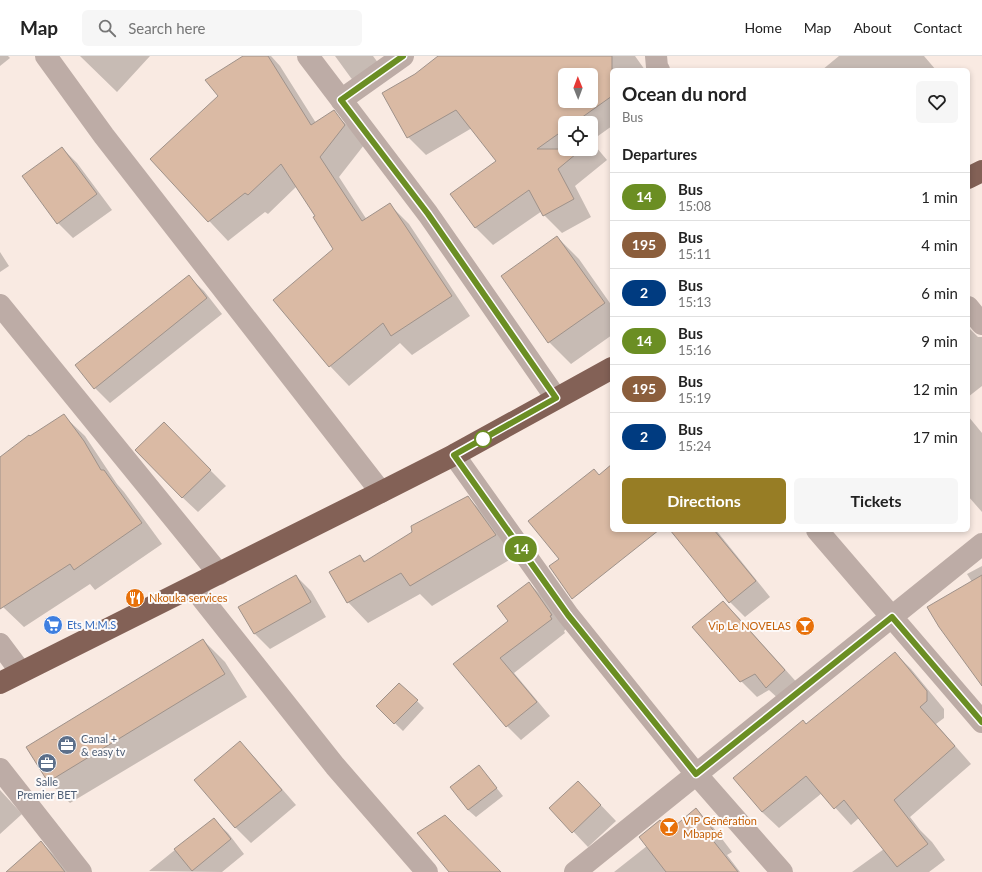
<!DOCTYPE html>
<html lang="en">
<head>
<meta charset="utf-8">
<style>
	body { margin:0; font-family:Lato,sans-serif; background:#f6f6f6; color:#222; height:100vh; display:flex; flex-direction:column; font-size:15px; white-space:nowrap }
	* { box-sizing:border-box; margin:0 }
	p { font-size:13px; color:#767676 }
	.icon { flex:none; width:22px; height:22px; fill:none; stroke:currentColor; stroke-width:2; stroke-linecap:round; stroke-linejoin:round }
	.map { position:relative; flex:1; overflow:hidden }
	.sheet { position:absolute; left:610px; top:12px; width:360px; height:464px; display:flex; flex-direction:column; background:#fff; border-radius:6px; box-shadow:0 2px 6px #0003 }
	.sheet>* { flex:none }
	.badge { padding:0 8px; border-radius:13px; font-size:14px; line-height:26px }
	.needle { width:26px; rotate:359deg }
	.controls { position:absolute; left:558px; top:12px; display:grid; gap:8px }
	.controls a { display:grid; place-items:center; width:40px; height:40px; border-radius:6px; background:#fff; box-shadow:0 2px 6px #0003; font-size:20px }
	.map>.badge { position:absolute; translate:-50% -50%; box-shadow:0 0 0 2px #fff }
	h2 { padding:0 12px; font-size:15px; line-height:36px }
	.round { display:grid; place-items:center; flex:none; width:42px; height:42px; border-radius:6px; background:#f6f6f6 }
	.head { display:flex; align-items:center; justify-content:space-between; height:68px; padding:0 12px }
	h1 { font-size:19px; font-weight:700; line-height:30px }
	.action { display:flex; gap:8px; margin-top:auto; padding:8px 12px }
	.action a { flex:1; height:46px; border-radius:6px; background:#977d25; color:#fff; font-size:16px; font-weight:700; line-height:46px; text-align:center }
	.action a+a { background:#f6f6f6; color:#222 }
	ul { padding:0; list-style:none }
	li { display:flex; align-items:center; gap:12px; height:48px; padding:0 12px; border-top:1px solid #e0e0e0 }
	li div { flex:1 }
	li b { display:block; font-size:15px }
	li em { font-style:normal }
	li .badge { min-width:44px; font-weight:700; text-align:center }
	header { display:flex; align-items:center; gap:24px; box-sizing:border-box; height:56px; padding:0 20px; background:#fff; border-bottom:1px solid #e0e0e0 }
	header strong { font-size:19px }
	nav { display:flex; gap:22px; margin-inline-start:auto; font-size:14px }
	.search { width:280px; height:36px; background:#f6f6f6; display:flex; align-items:center; gap:10px; box-sizing:border-box; padding:0 14px; border-radius:6px; color:#767676; font-size:15px }
	.map>svg:first-child { display:block }
</style>
</head>
<body>
<header>
<strong>Map</strong>
<div class="search"><svg class="icon" aria-label="search" viewBox="0 0 24 24"><circle cx="10" cy="10" r="6"/><path d="M15 15l6 6"/></svg>Search here</div>
<nav><a>Home</a><a>Map</a><a>About</a><a>Contact</a></nav>
</header>
<div class="map">
<svg width="982" height="816" viewBox="0 0 982 816">
	<rect width="100%" height="100%" fill="#f9eae2"/>
	<path fill="#0003" fill-rule="evenodd" d="M0 0H8L10 2 0 10Z
		M80 0H150L117 36Z
		M245 0H271L280 10 316 67 333 56 353 75 364 89 339 121 367 164 389 148 409 168 470 260 412 299 400 287 349 330 330 310 274 244 334 193 316 160 297 130 268 158 265 156 228 185 151 103 219 40Z
		M335 0H373L382 12 358 29 351 22Z
		M440 0H635L645 14H612V70L591 85 607 104 575 130 591 161 562 177 544 159 542 155 493 189 476 172 452 138 498 106 472 72 426 99 408 81 416 19ZM565 19H591V45H565ZM565 67H591V93H565Z
		M839 0H924L936 14H822Z
		M62 92 77 107 112 154 73 182 58 167Z
		M557 181 579 203 612 250V279L571 308 549 286Z
		M0 196 9 210 0 216Z
		M188 220 204 235 222 258 110 347 95 332Z
		M968 271 978 281H982V330L968 341Z
		M64 360 85 380 117 428 124 436 162 488 95 534 90 528 24 571 3 551 0 545V402Z
		M968 360 982 377V456L968 440Z
		M179 383 226 430 198 456 182 441Z
		M468 441 488 462 516 500 432 550 420 538 368 567 348 546 360 500 366 506Z
		M672 474H716L770 541 745 561 730 546Z
		M982 510V628L972 526 967 518Z
		M296 520 311 535 326 561 270 593 254 577Z
		M529 527 543 541 566 573 564 575 565 577 514 617 550 660 521 684 507 670 455 609 509 565Z
		M723 546 738 561 800 630 782 646 769 634 757 641 741 625Z
		M203 584 225 606 247 641 70 747 48 725Z
		M895 597 911 613 944 653V662L936 668 971 708 910 761 920 774 932 786 945 804 929 816H852L884 793 859 762 851 769 822 737 779 772 762 756 807 669Z
		M417 645 424 652 403 675 377 650Z
		M240 687 255 702 296 749 251 787 236 772 196 724Z
		M479 710 503 740 476 761 468 754 451 731Z
		M0 734 22 758 0 778Z
		M594 742 616 765 588 791 551 752Z
		M696 754 713 771 732 796 727 799 740 816H614L647 790 660 765 670 775Z
		M213 763 228 777 244 798 222 816 149 815Z
		M41 786 60 805 68 816H8Z"/>
	<path fill="#dabaa4" stroke="#9f928a" fill-rule="evenodd" d="M243 0H268L311 69 334 54 345 69 320 101 362 165 390 147 452 240 391 280 383 267 329 311 273 244 333 193 313 161 315 160 281 108 248 139 245 137 208 166 150 103 218 40 205 24Z
		M438 0H612V40L574 67H565V73L537 93H582L558 113 574 143 543 160 529 134 475 172 450 138 496 105 456 54 407 82 382 37 415 18ZM565 19H591V45H565Z
		M62 91 97 138 57 168 22 120Z
		M557 180 605 247 548 287 501 220Z
		M189 219 207 242 94 333 75 309Z
		M64 358 84 385 101 414H104L142 467 74 514 70 508 0 553V401L29 379 30 380Z
		M164 366 211 414 182 442 135 394Z
		M612 408V474H659L572 543 549 510 559 503 528 465 594 413 599 419Z
		M468 440 496 479 410 530 401 517 347 547 329 516 360 499 364 506 412 476 411 470Z
		M670 474H714L756 525 729 547Z
		M296 519 311 546 254 578 238 551Z
		M982 519V630L939 571 927 551Z
		M529 526 552 559 550 560 552 563 500 602 537 646 506 671 453 608 508 565 497 550Z
		M723 545 785 614 766 632 755 618 740 626 692 571Z
		M203 583 225 618 48 726 26 691Z
		M895 596 927 635V645L920 651 955 690 894 744 928 788 897 811 844 744 834 753 806 720 762 756 733 722 803 664 806 668Z
		M399 627 418 644 394 668 376 650Z
		M240 685 282 734 235 772 194 724Z
		M479 709 497 732 468 754 450 731Z
		M578 725 601 749 572 777 549 752Z
		M696 752 716 778 711 782 738 816H666L639 781 660 764 669 775Z
		M445 759 501 816H449L417 777Z
		M214 762 231 783 192 815 174 793Z
		M41 785 65 816H6Z"/>
	<g fill="none" stroke-linecap="round" stroke-linejoin="round">
		<path stroke="#bdaca6" stroke-width="22" d="M46 0 104 80 381 436
			M308 0 428 158 556 342
			M656 0 657 11 659 14
			M341 44 403 0
			M0 249 219 518
			M968 251 982 268
			M454 399 568 559 696 718 782 816
			M817 474 982 666
			M193 531 335 710 427 816
			M0 588 21 616
			M0 713 81 816
			M575 816 982 488"/>
		<path stroke="#836156" stroke-width="22" d="M968 122 982 115
			M0 627 381 436 454 399 612 312"/>
	</g>
	<g fill="none" stroke-linecap="round" stroke-linejoin="round">
		<defs>
			<path id="line" d="M403 0 341 44 428 158 556 342 454 399 568 559 696 718 892 561 982 666"/>
		</defs>
		<use href="#line" stroke="#fff" stroke-width="9"/>
		<use href="#line" stroke="#6b8e23" stroke-width="6"/>
	</g>
	<defs>
		<symbol id="restaurant-disc" viewBox="-11 -11 22 22"><circle r="9.5" fill="#e8710a" stroke="#fdfaf9"/><path d="M-5-6h1v4h1v-4h1v4h1v-4h1v5L-1.5 .5V6h-2V.5L-5-1ZM5-6V6H3V1.5H1.5Q1.5-4 5-6Z" fill="#fff"/></symbol>
		<symbol id="supermarket-disc" viewBox="-11 -11 22 22"><circle r="9.5" fill="#3f7fe0" stroke="#fdfaf9"/><path d="M-6-5.5h2.5l.6 2H6L4.5 2H-2.5L-4.4-4H-6ZM-1.5 3.2a1.3 1.3 0 1 0 .1 0ZM3 3.2a1.3 1.3 0 1 0 .1 0Z" fill="#fff"/></symbol>
		<symbol id="bar-disc" viewBox="-11 -11 22 22"><circle r="9.5" fill="#e8710a" stroke="#fdfaf9"/><path d="M-6-5H6L.8 .8V4.5H3.5V6h-7V4.5H-.8V.8Z" fill="#fff"/></symbol>
		<symbol id="office-disc" viewBox="-11 -11 22 22"><circle r="9.5" fill="#5c6f8a" stroke="#fdfaf9"/><path d="M-6-3h4V-5.5h4V-3h4V5H-6ZM-1-4.5V-3h2v-1.5ZM-6 0V1H6V0Z" fill="#fff"/></symbol>
	</defs>
	<g fill-rule="evenodd">
		<use href="#restaurant-disc" x="124" y="531" width="22" height="22"/>
		<use href="#supermarket-disc" x="42" y="558" width="22" height="22"/>
		<use href="#bar-disc" x="794" y="559" width="22" height="22"/>
		<use href="#office-disc" x="56" y="678" width="22" height="22"/>
		<use href="#office-disc" x="36" y="696" width="22" height="22"/>
		<use href="#bar-disc" x="658" y="760" width="22" height="22"/>
	</g>
	<circle fill="#fff" stroke="#6b8e23" stroke-width="2" cx="483" cy="383" r="8"/>
	<g text-anchor="middle" stroke-width="4" stroke-linejoin="round" paint-order="stroke">
		<g font-size="11" fill="#c56008" stroke="#fdfaf9" text-anchor="start">
			<text x="149" y="546">Nkouka services</text>
			<text x="791" y="574" text-anchor="end">Vip Le NOVELAS</text>
			<text x="683" y="769">VIP Génération<tspan x="683" dy="13">Mbappé</tspan></text>
		</g>
		<g font-size="11" fill="#366cbe" stroke="#fdfaf9" text-anchor="start">
			<text x="67" y="573">Ets M.M.S</text>
		</g>
		<g font-size="11" fill="#4e5e75" stroke="#fdfaf9" text-anchor="start">
			<text x="81" y="687">Canal +<tspan x="81" dy="13">&amp; easy tv</tspan></text>
			<text x="47" y="730" text-anchor="middle">Salle<tspan x="47" dy="13">Premier BET</tspan></text>
		</g>
	</g>
</svg>
<div class="controls">
<a><svg class="needle" viewBox="-14 -14 28 28"><path d="M0-13l5 13h-10z" fill="#e53935"/><path d="M0 13l5-13h-10z" fill="#767676"/></svg></a>
<a><svg class="icon" aria-label="locate" viewBox="0 0 24 24"><circle cx="12" cy="12" r="6"/><path d="M12 2v4M12 18v4M2 12h4M18 12h4"/></svg></a>
</div>
<b class="badge" style="left:521px;top:493px;background:#6b8e23;color:#fff">14</b>
<section class="sheet">
<div class="head"><div><h1>Ocean du nord</h1><p>Bus</p></div><a class="round"><svg class="icon" aria-label="heart" viewBox="0 0 24 24"><path d="M12 20l-8-8c-3-5 5-10 8-4 3-6 11-1 8 4z"/></svg></a></div>
<h2>Departures</h2>
<ul>
<li><span class="badge" style="background:#6b8e23;color:#fff">14</span><div><b>Bus</b><p>15:08</p></div><em>1 min</em></li>
<li><span class="badge" style="background:#8b5e3c;color:#fff">195</span><div><b>Bus</b><p>15:11</p></div><em>4 min</em></li>
<li><span class="badge" style="background:#003b80;color:#fff">2</span><div><b>Bus</b><p>15:13</p></div><em>6 min</em></li>
<li><span class="badge" style="background:#6b8e23;color:#fff">14</span><div><b>Bus</b><p>15:16</p></div><em>9 min</em></li>
<li><span class="badge" style="background:#8b5e3c;color:#fff">195</span><div><b>Bus</b><p>15:19</p></div><em>12 min</em></li>
<li><span class="badge" style="background:#003b80;color:#fff">2</span><div><b>Bus</b><p>15:24</p></div><em>17 min</em></li>
</ul>
<div class="action"><a>Directions</a><a>Tickets</a></div>
</section>
</div>
</body>
</html>
